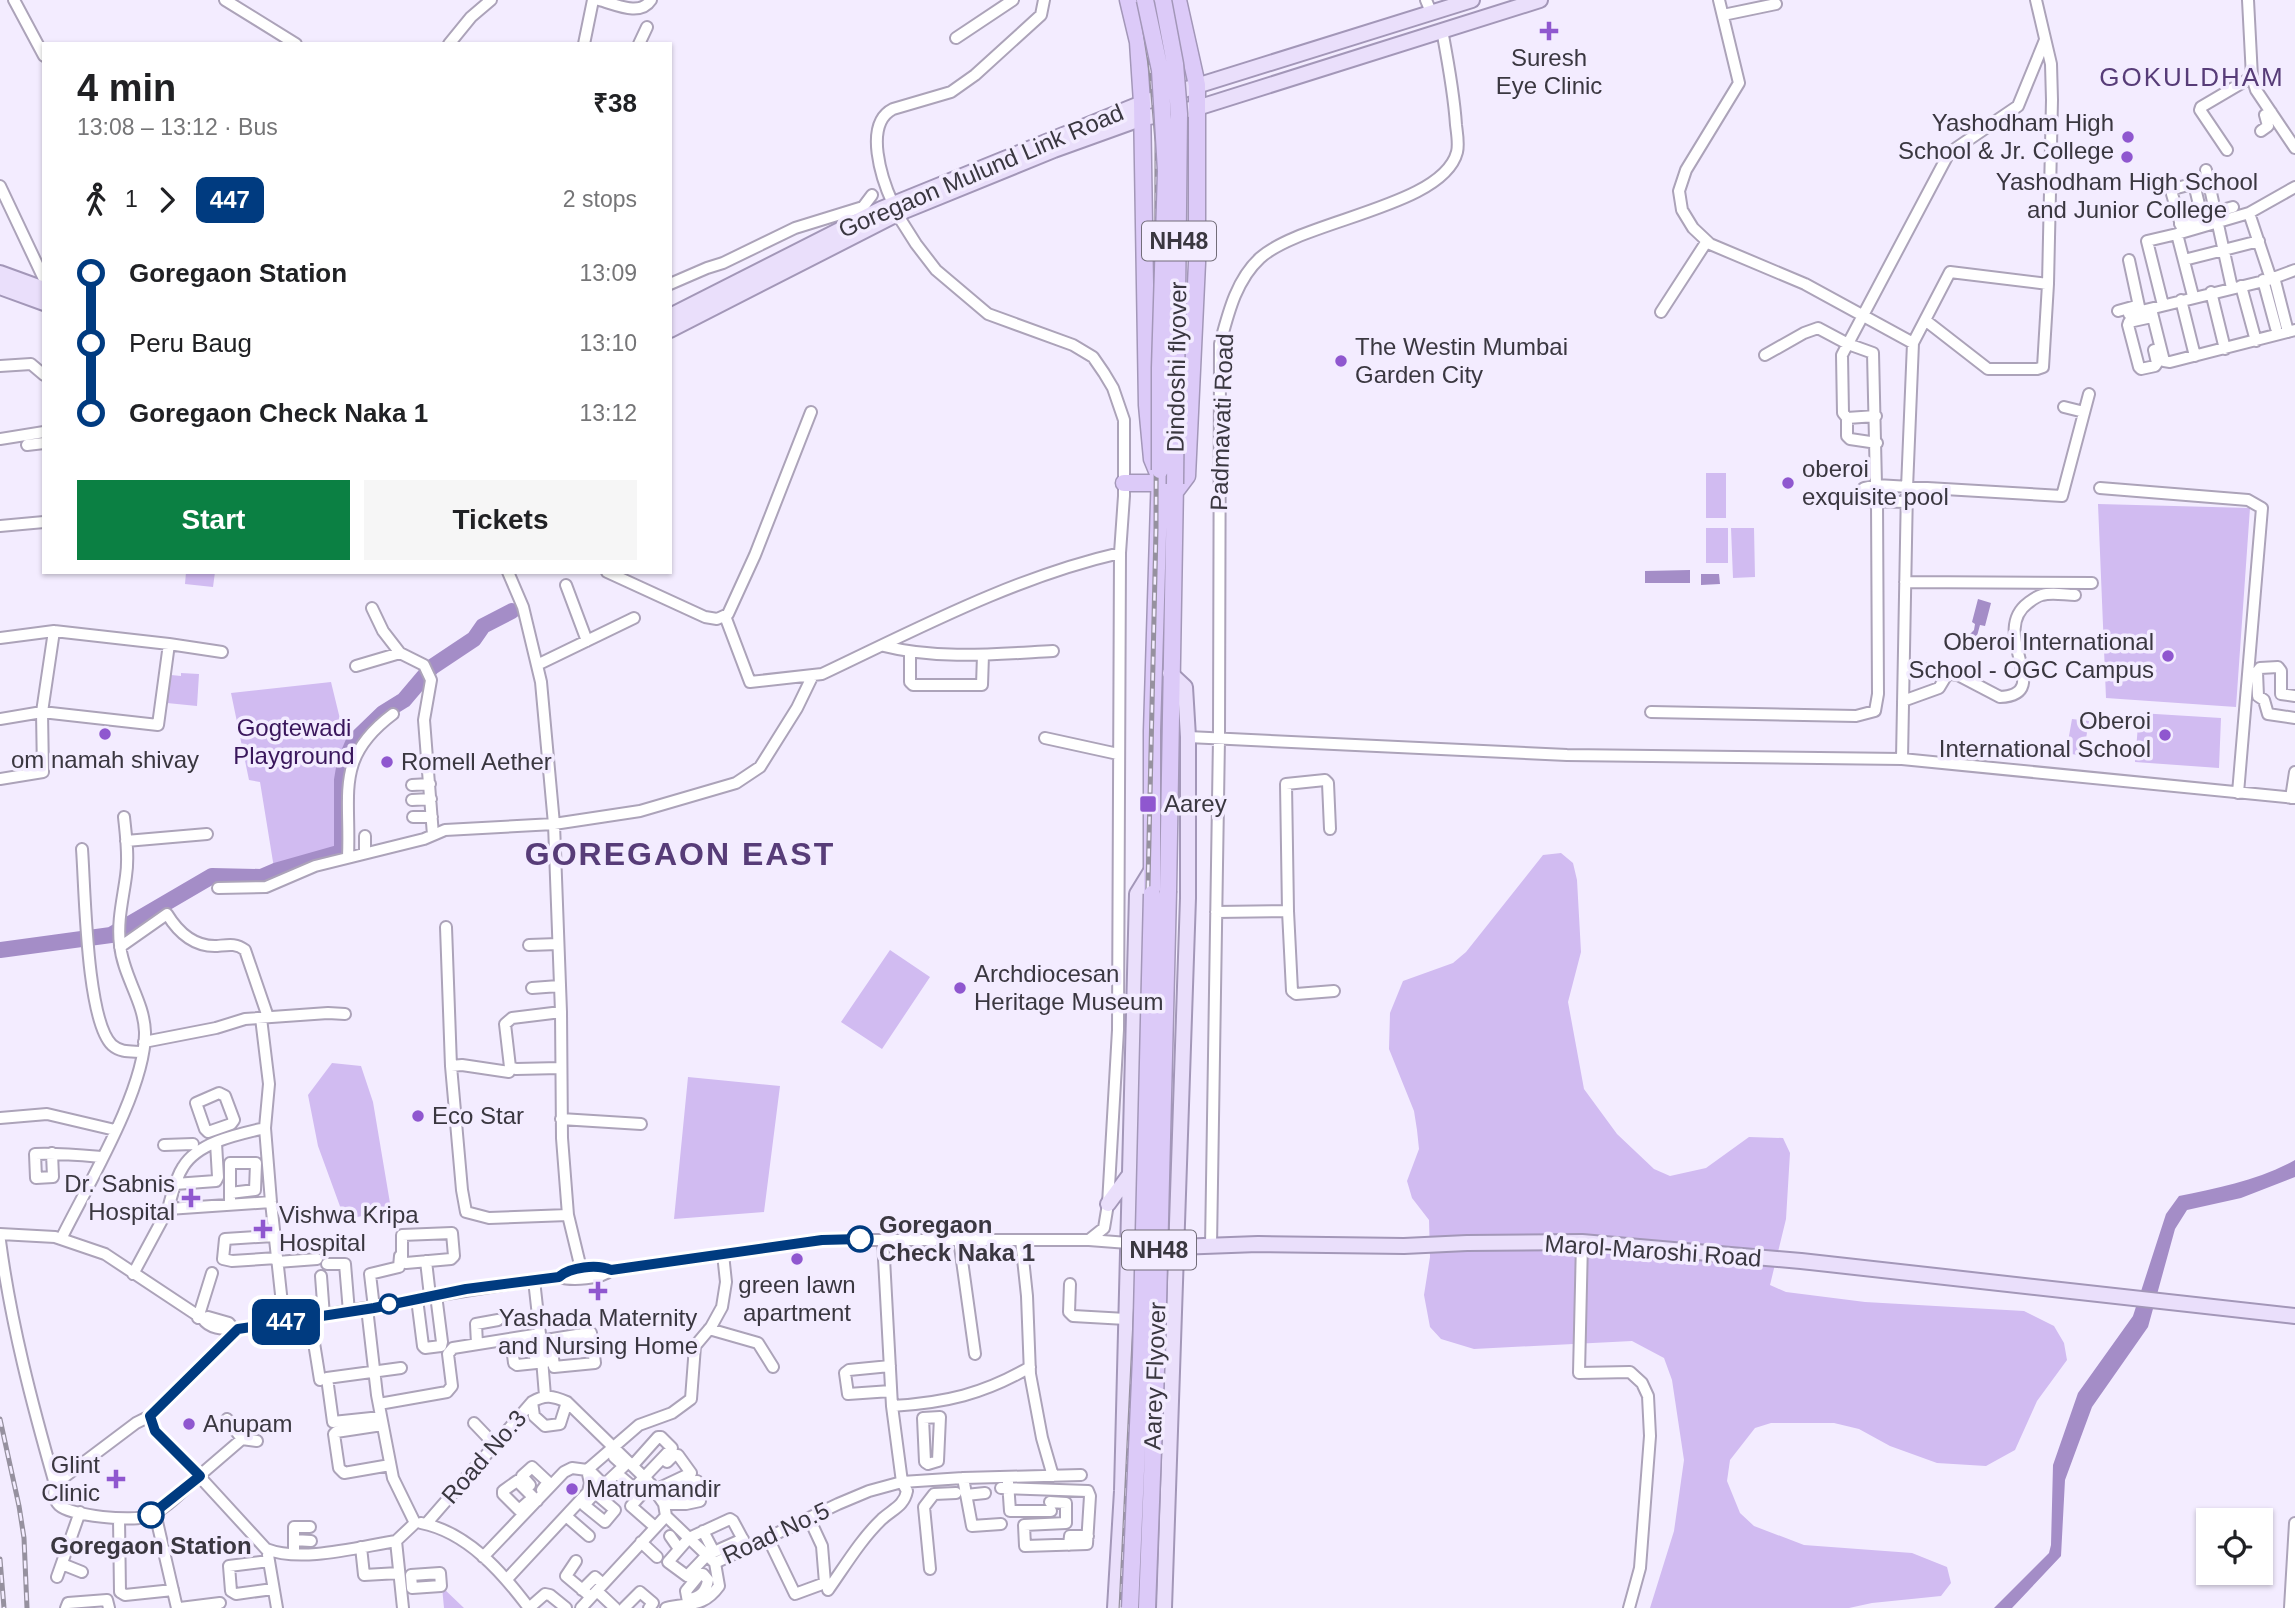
<!DOCTYPE html>
<html lang="en">
<head>
<meta charset="utf-8">
<style>
	body { margin:0; font-family:Helvetica,sans-serif; background:#f6f6f6; color:#202124; height:100vh; display:flex; flex-direction:column; font-size:26px; white-space:nowrap }
	* { box-sizing:border-box; margin:0 }
	p { font-size:23px; color:#757577 }
	.icon { flex:none; width:38px; height:38px; fill:none; stroke:currentColor; stroke-width:2; stroke-linecap:round; stroke-linejoin:round }
	.map { position:relative; flex:1; overflow:hidden }
	.side { position:absolute; left:42px; top:42px; width:630px; height:532px; display:flex; flex-direction:column; background:#fff; border-radius:0px; box-shadow:0 2px 5px #0004 }
	.side>* { flex:none }
	.badge { padding:0 14px; border-radius:10px; font-size:24px; line-height:46px }
	.buttons { position:absolute; left:2196px; top:1508px; display:grid; gap:14px }
	.buttons a { display:grid; place-items:center; width:77px; height:77px; border-radius:0px; background:#fff; box-shadow:0 2px 5px #0004; font-size:35px }
	.map>.badge { position:absolute; translate:-50% -50%; box-shadow:0 0 0 4px #fff }
	.legs { display:flex; align-items:center; gap:10px; height:77px; padding:0 35px; font-size:23px }
	.legs p { margin-inline-start:auto }
	.headline { display:flex; align-items:center; justify-content:space-between; height:119px; padding:0 35px }
	h1 { font-size:38px; font-weight:700; line-height:52px }
	.button { display:flex; gap:14px; margin-top:auto; padding:14px 35px }
	.button a { flex:1; height:80px; border-radius:0px; background:#0b8043; color:#fff; font-size:28px; font-weight:700; line-height:80px; text-align:center }
	.button a+a { background:#f6f6f6; color:#202124 }
	ul { padding:0 35px; list-style:none }
	li { display:flex; align-items:center; gap:24px; height:70px; font-size:26px }
	li i { display:grid; place-items:center; width:10px; height:100%; margin:0 9px; background:currentColor }
	li i::after { content:''; width:18px; height:18px; margin:-9px; border:5px solid; border-radius:50%; background:#fff }
	li p { margin-inline-start:auto }
	li:first-child i { background:linear-gradient(#0000 50%,currentColor 0) }
	li:last-child i { background:linear-gradient(currentColor 50%,#0000 0) }
	.map>svg:first-child { display:block }
</style>
</head>
<body>
<div class="map">
<svg width="2295" height="1608" viewBox="0 0 2295 1608">
	<rect width="100%" height="100%" fill="#f3ecff"/>
	<path fill="#d1bbf1" d="M1706 473H1726V518H1706Z
		M2098 504 2250 508 2236 707 2106 698Z
		M1706 528H1728V563H1706Z
		M1731 528H1754L1755 577 1733 578Z
		M186 572H215L213 587 185 584Z
		M181 673 199 674 197 706 167 703 171 675 181 676Z
		M331 682 340 719 348 723 353 735 343 756 339 774 340 850 274 868 260 782 249 780 231 693Z
		M2139 713 2221 718 2219 768 2135 762Z
		M2072 719 2089 721 2083 756 2066 753Z
		M1561 853 1573 863 1577 880 1581 952 1568 1002 1584 1089 1617 1134 1654 1169 1670 1176 1706 1168 1749 1137 1783 1138 1790 1153 1786 1219 1770 1285 1786 1292 1865 1302 2024 1311 2054 1326 2064 1343 2067 1360 2037 1401 2015 1450 1986 1466 1937 1463 1890 1446 1859 1429 1834 1423H1771L1755 1428 1730 1460 1727 1481 1740 1513 1754 1526 1804 1545 1912 1553 1947 1567 1951 1583 1941 1596 1872 1603 1849 1608H1650L1674 1531 1684 1460 1672 1380 1664 1358 1632 1341 1474 1349 1441 1339 1430 1327 1424 1295 1430 1257 1429 1220 1412 1198 1407 1181 1419 1149 1417 1130 1414 1111 1389 1049 1390 1013 1403 981 1453 963 1466 952 1543 855Z
		M890 950 930 977 882 1049 841 1022Z
		M332 1063 361 1066 373 1102 391 1209 345 1220 318 1146 308 1095Z
		M688 1077 780 1086 764 1212 674 1219Z
		M442 1587 464 1608H444Z"/>
	<path fill="#a48dc7" d="M1690 570V583H1645V571Z
		M1701 574H1719L1720 584 1701 585Z
		M1978 599 1991 603 1985 626 1980 625 1977 636 1981 644H1967V637L1974 630 1975 624 1972 622Z
		M2295 1160V1177L2241 1198 2187 1210 2175 1229 2148 1327 2092 1407 2065 1480 2061 1556 2012 1608H1994L2049 1553 2051 1545 2053 1465 2078 1393 2133 1316 2166 1214 2179 1196C2218 1188 2260 1180 2295 1160Z"/>
	<g fill="none" stroke-linecap="round" stroke-linejoin="round">
		<path stroke="#a48dc7" stroke-width="16" d="M0 950 111 935 212 876 261 877 275 871 342 852V780L345 762 354 741 383 713 404 700 432 667 474 639 483 626 512 611"/>
		<defs>
			<path id="minor" d="M14 0 44 56
				M225 0 296 44
				M599 0C615 4 640 17 651 0
				M1426 0 1431 12
				M1719 0 1739 83 1686 170 1679 191 1682 210 1693 228 1710 244 1805 284 1913 343
				M2248 0 2252 77 2256 90 2295 148
				M1723 15 1776 4
				M956 38 1013 0
				M449 44 471 17 491 0
				M584 44 593 0
				M639 44 647 27
				M2261 131 2268 126 2265 115 2271 112
				M2227 150 2200 110 2201 107 2252 77
				M2206 170 2232 288
				M0 186 44 279
				M893 204C882 180 863 124 893 109L951 92 975 75 1041 15 1044 0
				M2215 212 2233 207
				M2249 213 2271 279
				M897 214 916 244 936 270 988 314 1073 345 1093 357 1104 373 1113 388 1124 420V496L1120 553 1118 1030 1108 1204 1104 1228 1089 1240
				M2180 224 2202 217 2195 188 2192 184 2173 189 2172 194 2183 232
				M2129 260 2140 311
				M2184 260 2259 241
				M2274 277 2288 332
				M2263 280 2276 328
				M670 284 707 268 723 263 795 228 863 207 872 195
				M2241 286 2256 341
				M2211 292 2225 349
				M2193 296 2177 234 2249 213 2295 187
				M2181 300 2195 356
				M2163 305 2147 241 2177 234
				M2151 309 2164 361 2170 362 2295 330
				M2118 311 2136 306
				M1661 312 1707 241
				M2129 314 2268 280 2295 270
				M2147 318 2129 322 2128 325 2139 367 2141 369 2155 366 2157 363 2154 350
				M1925 320 1988 369H2037L2043 367 2048 284 2052 100 2051 64 2036 0
				M1765 355 1804 333 1818 328 1848 344 1873 353 1876 485
				M0 366 31 364 44 375
				M2064 407 2084 412
				M1847 418 1876 416
				M0 439 44 432
				M1877 443 1850 439 1847 436V418L1843 413 1842 355 1949 153 2018 106 2045 40
				M27 445 44 443
				M2100 488 2248 500 2262 508 2238 793
				M1907 502 1864 501V488L1876 485 2062 496 2089 394
				M0 526 44 522
				M508 572 523 607 541 682 554 824 561 1012 562 1138 568 1215 583 1277
				M607 572 705 617 717 619 728 614 755 555 811 412
				M1905 582 2092 583
				M566 585 587 641
				M372 608 383 631 400 653 424 665 431 680 424 720 433 835
				M725 616 750 682 813 675
				M0 638 54 631 169 644 222 652
				M884 646C938 660 997 654 1053 651
				M910 653V682L913 685H982L983 655
				M537 665 634 618
				M356 666 400 653
				M1904 666 1958 675 2000 697C2056 695 1988 633 2028 603 2032 600 2037 596 2042 595 2052 592 2065 595 2075 595
				M2295 696 2281 694V671L2278 667 2260 668 2257 672 2258 696 2264 700 2268 714 2295 718
				M1903 701 1939 688 1948 673
				M1651 712 1856 716 1875 711 1878 694 1877 501
				M0 719 42 712 158 725 169 644
				M1188 737 1567 755 1902 759 2295 798
				M1045 738 1118 754
				M1902 759 1907 488 1913 343 1950 272 2048 284
				M0 779 43 772 42 712 54 631
				M412 785 430 784
				M2291 798 2295 772
				M412 800 431 799
				M413 817H432
				M1330 829 1328 783 1325 780 1286 784 1288 911 1292 991 1296 994 1334 991
				M365 836V853
				M126 841 207 834
				M82 849C85 887 86 1020 112 1045 121 1053 132 1051 143 1052
				M348 857C351 793 334 758 393 714
				M218 888 266 887 315 866 424 839 445 830 554 824 640 811 736 783 760 767 797 708 813 675 822 674C919 628 1015 577 1120 553
				M1216 912 1288 911
				M446 927 451 1066 462 1190 466 1212 489 1218 568 1215
				M529 945 558 944
				M120 947 167 914C178 932 194 947 217 946 228 945 236 943 245 950L268 1017
				M532 988 559 986
				M261 1018 269 1084 265 1128 271 1202 284 1322
				M144 1042 216 1028 245 1019 328 1013 345 1014
				M451 1066 462 1065 509 1072
				M560 1068 516 1069 510 1067 505 1024 512 1018 561 1012
				M219 1093 225 1096 234 1120 231 1124 208 1132 205 1129 196 1103Z
				M0 1118 47 1114 115 1130
				M561 1119 641 1124
				M164 1145 193 1144
				M52 1153 53 1177 36 1178 35 1154C58 1153 79 1155 102 1157
				M175 1184 216 1181 218 1177 216 1143
				M230 1205V1163H256L255 1190 230 1193
				M168 1209C172 1195 175 1179 183 1167 198 1142 239 1134 265 1128
				M452 1233 454 1256 451 1259 406 1263 402 1261V1235Z
				M0 1234 55 1237 105 1254 203 1319C209 1328 223 1330 233 1328L229 1323 208 1317 203 1319
				M274 1236 225 1239 223 1259 232 1261 277 1258
				M61 1239C87 1186 146 1089 145 1032 144 1001 123 976 120 945 117 921 123 899 126 876 129 857 126 836 124 817
				M959 1239 975 1354
				M1021 1240 1027 1296 1030 1374 1042 1438 1053 1476
				M0 1241C11 1324 32 1404 55 1484
				M1582 1242 1579 1373 1630 1372 1642 1383 1648 1396 1650 1436 1640 1568 1629 1608
				M1211 1246 1219 738 1220 344C1228 314 1236 280 1260 258 1302 220 1443 207 1457 152 1459 144 1457 133 1456 125 1454 93 1448 62 1442 30
				M426 1261 430 1296
				M277 1262 317 1259
				M327 1264H345L349 1312
				M133 1274 168 1209 271 1202
				M321 1276 324 1316
				M559 1277C570 1267 597 1264 611 1270L822 1240H1089L1128 1243
				M534 1280 540 1334
				M1070 1284 1069 1312 1073 1316 1126 1319
				M417 1299 423 1346 425 1348 441 1346 442 1342 436 1295
				M367 1308 377 1395 393 1478 415 1523
				M374 1308 370 1274 399 1267 400 1256
				M198 1318 212 1273
				M310 1318 320 1380
				M233 1328 238 1329C345 1313 451 1291 559 1277 572 1281 601 1279 611 1270
				M709 1329 758 1343 773 1367
				M540 1341 589 1333H591L595 1363 554 1367 551 1339
				M477 1344 476 1324 498 1320
				M535 1357 533 1344 512 1347 514 1363 517 1365 546 1362
				M890 1366 849 1370 845 1373 848 1394 891 1391
				M532 1402 534 1416 545 1426 560 1424 567 1402
				M379 1404 447 1392 452 1386 448 1354 453 1348 540 1334 545 1396
				M892 1406C945 1403 984 1394 1030 1367
				M150 1416 155 1431 199 1476C184 1489 167 1509 148 1516 133 1522 71 1516 59 1505 53 1499 54 1492 55 1484L136 1423 150 1416 238 1329
				M381 1417 333 1422 327 1378 401 1368
				M940 1417 938 1461 928 1464 925 1462 923 1418Z
				M227 1419 242 1439 257 1441
				M474 1423 495 1445
				M382 1425 336 1432 334 1434 339 1468 344 1473 390 1465
				M242 1439 199 1476 266 1549C302 1563 358 1547 396 1541
				M587 1470 639 1425 672 1413 691 1399 695 1346 711 1327 722 1307 726 1282 723 1254
				M592 1473 603 1484 606 1483 624 1466 614 1457
				M621 1477 634 1488 672 1448 661 1437H658L633 1465
				M963 1478 972 1526 1001 1524
				M1008 1482 1010 1511H1051
				M651 1484 631 1506 655 1527
				M530 1485 522 1476 532 1467 548 1482 542 1490
				M1001 1488 1088 1491 1090 1496 1087 1544 1025 1546 1024 1525 1066 1523V1503L1050 1502
				M655 1490 691 1473 678 1455H674L667 1462
				M595 1493 615 1510 605 1522 584 1505Z
				M966 1495 985 1493
				M528 1502 519 1510 503 1494V1491L517 1481 537 1501
				M664 1504H686L700 1501 697 1481 682 1482
				M155 1513 177 1608
				M566 1516 589 1536
				M119 1519 120 1592 125 1595 173 1590
				M421 1523C467 1532 502 1572 529 1608L545 1594 550 1595 566 1608
				M426 1524 532 1402C545 1394 553 1396 567 1402L648 1481 664 1504 666 1516 715 1563
				M703 1531 714 1552 743 1539
				M670 1536 677 1546
				M768 1538 795 1594 825 1583 822 1546 809 1518
				M294 1540 311 1541
				M396 1541 403 1608
				M396 1541 415 1523
				M641 1542 657 1557
				M1069 1545 1070 1536H1088
				M361 1547 364 1575 399 1573
				M710 1552 687 1576 668 1562 689 1538 730 1519 733 1521 747 1547
				M294 1554V1527H310
				M268 1555 277 1608
				M483 1557 564 1472 572 1468 587 1470
				M269 1561 229 1566 231 1591 236 1594 273 1589
				M576 1561 566 1576 591 1597
				M715 1563 838 1504 869 1491 902 1482 963 1478 1081 1475
				M62 1564 82 1572
				M930 1569 924 1507 934 1494 956 1493
				M440 1573 441 1586 412 1588 411 1575Z
				M57 1577 80 1512
				M507 1579 588 1492 590 1483 587 1470
				M582 1590 595 1577 603 1584
				M828 1590C845 1566 861 1539 882 1519 893 1509 904 1506 907 1491L902 1482 892 1406 883 1240
				M597 1591 615 1608
				M689 1599C700 1597 706 1592 708 1580L703 1574H700L686 1591 689 1607
				M66 1608 68 1603 107 1600 109 1608
				M180 1608 220 1603
				M581 1608 666 1516
				M624 1608 640 1592 653 1603 649 1608
				M666 1608C690 1602 703 1608 719 1586L715 1563
				M2290 1608 2295 1523"/>
			<path id="major" d="M0 273 44 289
				M0 287 44 303
				M670 316 881 209 1142 103 1472 0
				M670 330 897 214 1054 150 1143 118 1197 108 1540 0
				M1108 1204 1128 1177
				M1128 1243 1177 1247 1258 1244 1404 1246 1467 1243 1582 1242 1801 1261 2295 1316
				M1115 1608 1122 1491 1137 894 1153 868
				M1164 1608 1188 898V737L1185 687 1170 673"/>
			<path id="highway" d="M1128 0 1138 42 1142 103 1147 405 1152 459 1159 476
				M1124 483H1159
				M1175 492 1187 476 1197 263V85L1178 0
				M1168 891 1175 484
				M1152 894V731L1160 470"/>
		</defs>
		<use href="#minor" stroke="#aca3b9" stroke-width="14"/>
		<use href="#major" stroke="#a397b8" stroke-width="18"/>
		<use href="#highway" stroke="#a397b8" stroke-width="19"/>
		<use href="#minor" stroke="#fff" stroke-width="10"/>
		<use href="#major" stroke="#eadffb" stroke-width="14"/>
		<use href="#highway" stroke="#dccaf8" stroke-width="16"/>
		<defs>
			<path id="rail" d="M0 1419 19 1506 24 1538 27 1608
				M0 1559 4 1608
				M1121 1608 1141 1195 1156 529 1157 142 1151 71 1140 0"/>
		</defs>
		<use href="#rail" stroke="#96919f" stroke-width="5"/>
		<use href="#rail" stroke="#f3ecff" stroke-width="2.5" stroke-dasharray="8" stroke-linecap="butt"/>
		<defs>
			<path id="highway-bridge" d="M1145 0 1160 70 1166 171 1160 368V470
				M1163 0 1175 64 1179 114 1175 484
				M1130 1608 1141 1357 1152 894
				M1147 1608 1157 1343 1168 891"/>
		</defs>
		<use href="#highway-bridge" stroke="#a397b8" stroke-width="19" stroke-linecap="butt"/>
		<use href="#highway-bridge" stroke="#dccaf8" stroke-width="16"/>
	</g>
	<g fill="none" stroke-linecap="round" stroke-linejoin="round">
		<defs>
			<path id="line-1" d="M151 1515 200 1476 155 1431 150 1416 238 1329 374 1308 466 1289 559 1277C570 1267 597 1264 611 1270L822 1240 860 1239"/>
		</defs>
		<use href="#line-1" stroke="#fff" stroke-width="16"/>
		<use href="#line-1" stroke="#003b80" stroke-width="10"/>
	</g>
	<g fill="#8f57cf" stroke="#f3ecff" stroke-width="2.5">
		<path d="M1545.5 20.5h7v7h7v7h-7v7h-7v-7h-7v-7h7z"/>
		<circle cx="2128" cy="137" r="7"/>
		<circle cx="2127" cy="157" r="7"/>
		<circle cx="1341" cy="361" r="7"/>
		<circle cx="1788" cy="483" r="7"/>
		<circle cx="2168" cy="656" r="7"/>
		<circle cx="105" cy="734" r="7"/>
		<circle cx="2165" cy="735" r="7"/>
		<circle cx="387" cy="762" r="7"/>
		<rect x="1139" y="795" width="18" height="18" rx="3.5"/>
		<circle cx="960" cy="988" r="7"/>
		<circle cx="418" cy="1116" r="7"/>
		<path d="M187.5 1187.5h7v7h7v7h-7v7h-7v-7h-7v-7h7z"/>
		<path d="M259.5 1218.5h7v7h7v7h-7v7h-7v-7h-7v-7h7z"/>
		<circle cx="797" cy="1259" r="7"/>
		<path d="M594.5 1280.5h7v7h7v7h-7v7h-7v-7h-7v-7h7z"/>
		<circle cx="189" cy="1424" r="7"/>
		<path d="M112.5 1468.5h7v7h7v7h-7v7h-7v-7h-7v-7h7z"/>
		<circle cx="572" cy="1489" r="7"/>
	</g>
	<g fill="#fff" stroke="#003b80" stroke-width="3.5">
		<circle cx="860" cy="1239" r="12"/>
		<circle cx="389" cy="1304" r="9"/>
		<circle cx="151" cy="1515" r="12"/>
	</g>
	<g text-anchor="middle" stroke-width="7" stroke-linejoin="round" paint-order="stroke">
		<g fill="#f3ecff" stroke="#726d79" stroke-width="2">
			<rect x="1142" y="221.5" width="74" height="39" rx="5"/>
			<rect x="1122" y="1230.5" width="74" height="39" rx="5"/>
		</g>
		<g font-size="23" font-weight="bold" fill="#3a3740">
			<text x="1179" y="249">NH48</text>
			<text x="1159" y="1258">NH48</text>
		</g>
		<g font-size="24" fill="#3a3740" stroke="#f3ecff" text-anchor="start">
			<text x="1549" y="66" text-anchor="middle">Suresh<tspan x="1549" dy="28">Eye Clinic</tspan></text>
			<text x="2114" y="131" text-anchor="end">Yashodham High<tspan x="2114" dy="28">School &amp; Jr. College</tspan></text>
			<text x="2127" y="190" text-anchor="middle">Yashodham High School<tspan x="2127" dy="28">and Junior College</tspan></text>
			<text x="1355" y="355">The Westin Mumbai<tspan x="1355" dy="28">Garden City</tspan></text>
			<text x="1802" y="477">oberoi<tspan x="1802" dy="28">exquisite pool</tspan></text>
			<text x="2154" y="650" text-anchor="end">Oberoi International<tspan x="2154" dy="28">School - OGC Campus</tspan></text>
			<text x="2151" y="729" text-anchor="end">Oberoi<tspan x="2151" dy="28">International School</tspan></text>
			<text x="105" y="768" text-anchor="middle">om namah shivay</text>
			<text x="401" y="770">Romell Aether</text>
			<text x="1164" y="812">Aarey</text>
			<text x="974" y="982">Archdiocesan<tspan x="974" dy="28">Heritage Museum</tspan></text>
			<text x="432" y="1124">Eco Star</text>
			<text x="175" y="1192" text-anchor="end">Dr. Sabnis<tspan x="175" dy="28">Hospital</tspan></text>
			<text x="279" y="1223">Vishwa Kripa<tspan x="279" dy="28">Hospital</tspan></text>
			<text x="797" y="1293" text-anchor="middle">green lawn<tspan x="797" dy="28">apartment</tspan></text>
			<text x="598" y="1326" text-anchor="middle">Yashada Maternity<tspan x="598" dy="28">and Nursing Home</tspan></text>
			<text x="203" y="1432">Anupam</text>
			<text x="100" y="1473" text-anchor="end">Glint<tspan x="100" dy="28">Clinic</tspan></text>
			<text x="586" y="1497">Matrumandir</text>
		</g>
		<g font-size="24" fill="#3a3740" stroke="#f3ecff">
			<text transform="translate(981 171) rotate(-23)" y="8">Goregaon Mulund Link Road</text>
			<text transform="translate(1177 367) rotate(-89)" y="8">Dindoshi flyover</text>
			<text transform="translate(1222 422) rotate(-88)" y="8">Padmavati Road</text>
			<text transform="translate(1653 1251) rotate(4)" y="8">Marol-Maroshi Road</text>
			<text transform="translate(1155 1376) rotate(-88)" y="8">Aarey Flyover</text>
			<text transform="translate(484 1457) rotate(-49)" y="8">Road No.3</text>
			<text transform="translate(776 1533) rotate(-25)" y="8">Road No.5</text>
		</g>
		<g font-size="24" fill="#3a175c" stroke="#f3ecff">
			<text x="294" y="736">Gogtewadi<tspan x="294" dy="28">Playground</tspan></text>
		</g>
		<g font-size="24" font-weight="bold" fill="#3a3740" stroke="#f3ecff" text-anchor="start">
			<text x="879" y="1233">Goregaon<tspan x="879" dy="28">Check Naka 1</tspan></text>
			<text x="151" y="1554" text-anchor="middle">Goregaon Station</text>
		</g>
		<g font-size="26" letter-spacing="2" fill="#573c78" stroke="#f3ecff">
			<text x="2192" y="86">GOKULDHAM</text>
		</g>
		<g font-size="32" font-weight="bold" letter-spacing="2" fill="#573c78" stroke="#f3ecff">
			<text x="680" y="865">GOREGAON EAST</text>
		</g>
	</g>
</svg>
<div class="buttons">
<a><svg class="icon" aria-label="locate" viewBox="0 0 24 24"><circle cx="12" cy="12" r="6"/><path d="M12 2v4M12 18v4M2 12h4M18 12h4"/></svg></a>
</div>
<b class="badge" style="left:286px;top:1322px;background:#003b80;color:#fff">447</b>
<section class="side">
<div class="headline"><div><h1>4 min</h1><p>13:08 – 13:12 · Bus</p></div><b>₹38</b></div>
<div class="legs"><svg class="icon" aria-label="walk" viewBox="0 0 24 24"><circle cx="13" cy="4" r="2"/><path d="M13 8l-2 6 4 7M11 14l-3 7M7 12l3-4h3l4 4"/></svg>1<svg class="icon" aria-label="forward" viewBox="0 0 24 24"><path d="M9 5l7 7-7 7"/></svg><b class="badge" style="background:#003b80;color:#fff">447</b><p>2 stops</p></div>
<ul>
<li><i style="color:#003b80"></i><b>Goregaon Station</b><p>13:09</p></li>
<li><i style="color:#003b80"></i><span>Peru Baug</span><p>13:10</p></li>
<li><i style="color:#003b80"></i><b>Goregaon Check Naka 1</b><p>13:12</p></li>
</ul>
<div class="button"><a>Start</a><a>Tickets</a></div>
</section>
</div>
</body>
</html>
